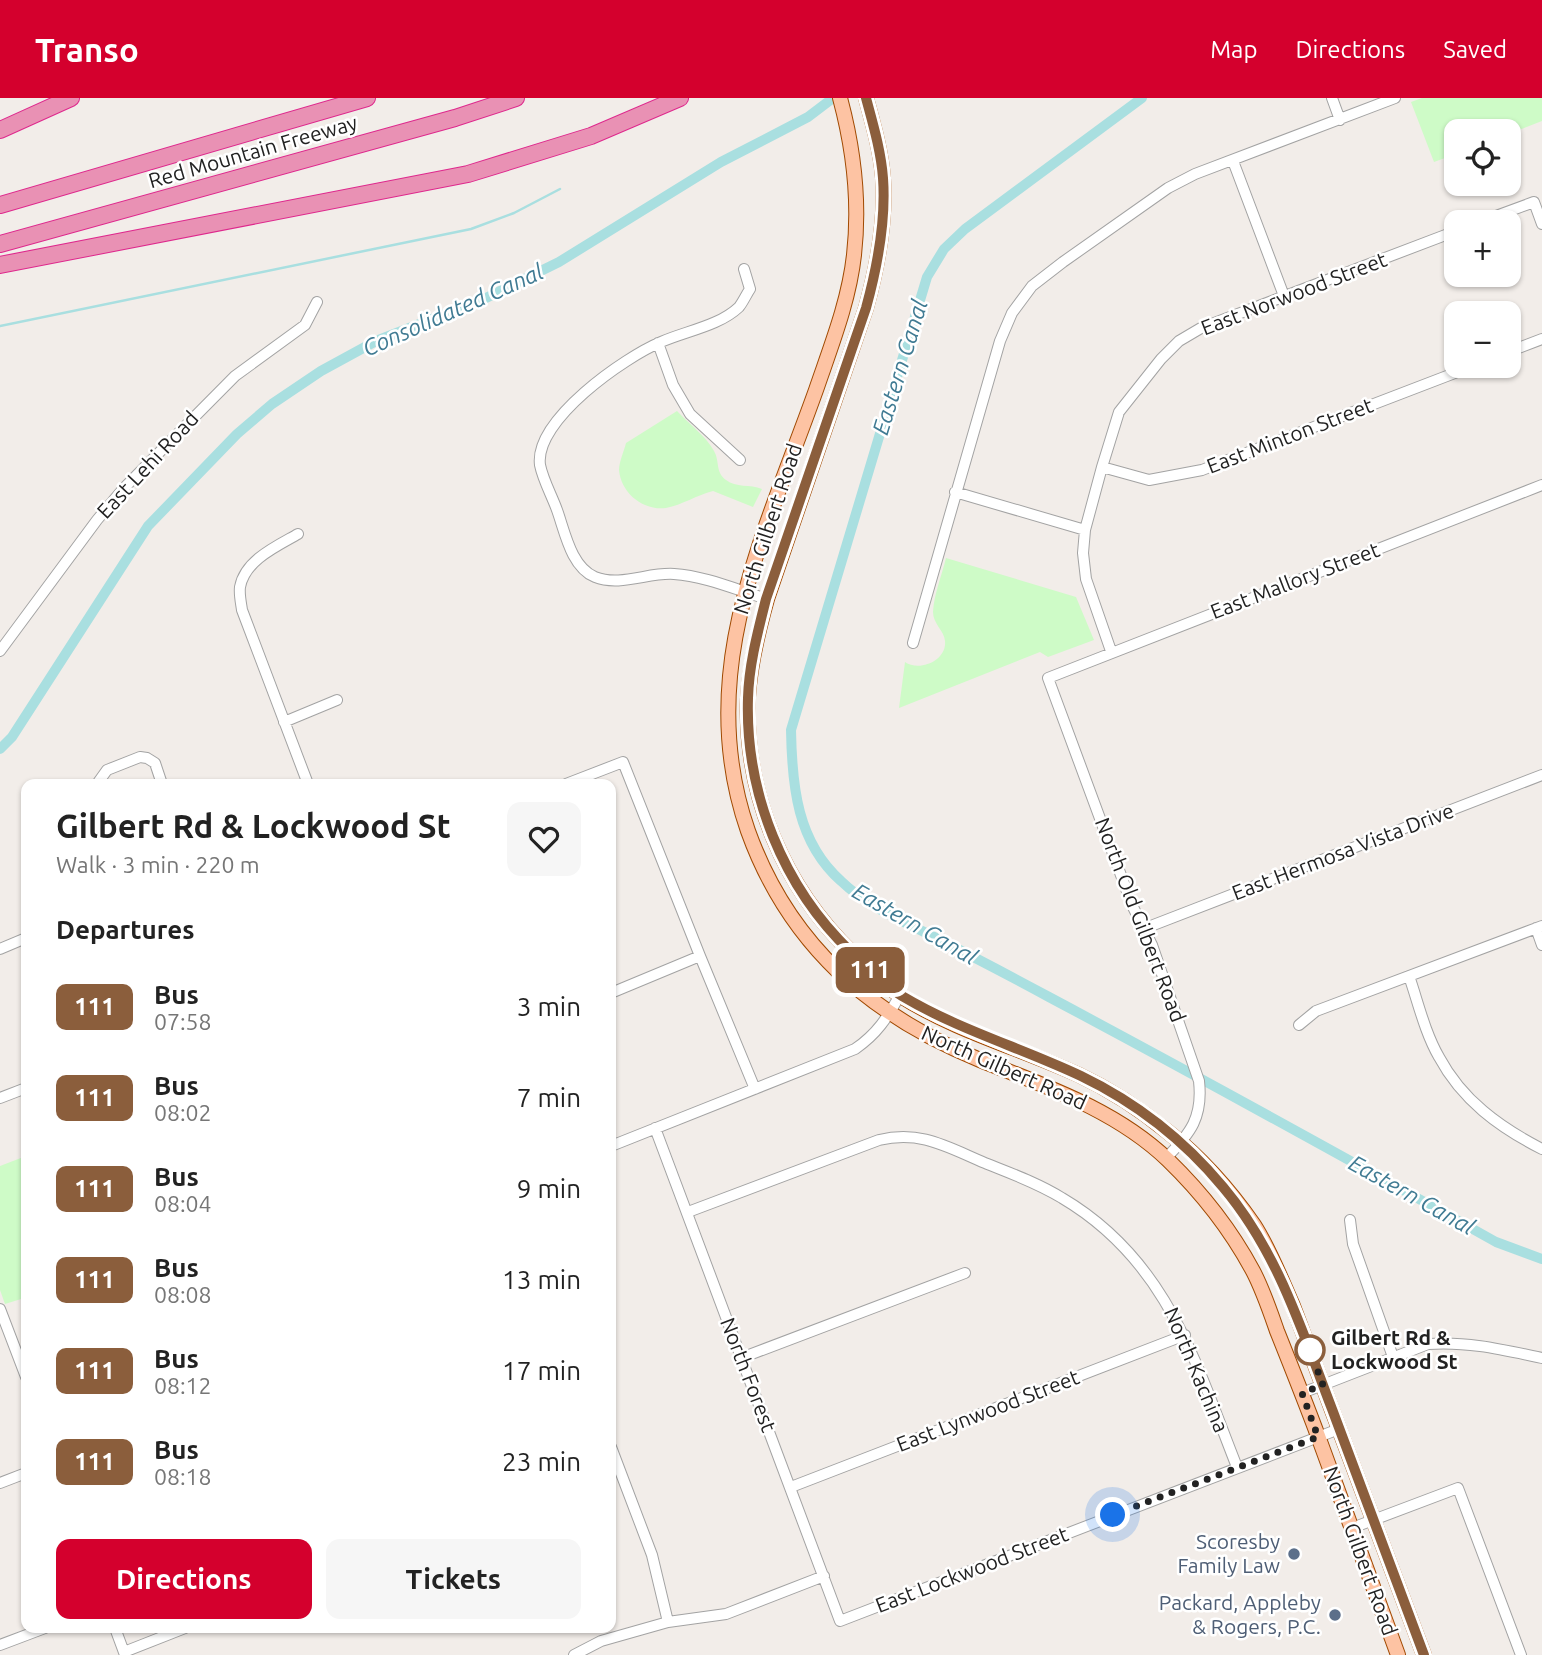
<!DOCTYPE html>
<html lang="en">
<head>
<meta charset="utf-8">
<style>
	body { margin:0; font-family:Ubuntu,sans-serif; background:#f6f6f6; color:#222; height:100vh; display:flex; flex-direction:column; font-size:26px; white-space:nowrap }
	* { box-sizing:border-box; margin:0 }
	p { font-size:23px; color:#767676 }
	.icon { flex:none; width:38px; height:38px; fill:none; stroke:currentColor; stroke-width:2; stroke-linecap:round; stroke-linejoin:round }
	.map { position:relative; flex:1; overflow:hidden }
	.drawer { position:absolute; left:21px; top:681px; width:595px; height:854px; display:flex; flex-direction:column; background:#fff; border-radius:14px; box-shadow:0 2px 5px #0004 }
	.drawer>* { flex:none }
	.badge { padding:0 14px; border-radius:10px; font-size:24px; line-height:46px }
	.buttons { position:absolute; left:1444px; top:21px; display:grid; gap:14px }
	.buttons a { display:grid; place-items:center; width:77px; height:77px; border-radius:14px; background:#fff; box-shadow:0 2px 5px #0004; font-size:35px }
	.you { position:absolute; width:35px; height:35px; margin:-18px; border:5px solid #fff; border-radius:50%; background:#1a73e8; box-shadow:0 0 0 10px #1a73e833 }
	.map>.badge { position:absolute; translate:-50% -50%; box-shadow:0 0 0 4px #fff }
	h2 { padding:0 35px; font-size:26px; line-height:63px }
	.round { display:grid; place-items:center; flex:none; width:74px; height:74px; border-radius:14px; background:#f6f6f6 }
	.overview { display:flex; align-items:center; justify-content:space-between; height:119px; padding:0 35px }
	h1 { font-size:33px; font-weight:700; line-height:52px }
	.cta { display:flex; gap:14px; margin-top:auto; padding:14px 35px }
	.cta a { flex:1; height:80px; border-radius:14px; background:#d4002d; color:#fff; font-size:28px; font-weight:700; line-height:80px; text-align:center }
	.cta a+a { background:#f6f6f6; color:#222 }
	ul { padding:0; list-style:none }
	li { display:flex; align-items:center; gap:21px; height:91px; padding:0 35px }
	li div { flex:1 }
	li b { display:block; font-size:26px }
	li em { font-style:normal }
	li .badge { min-width:77px; font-weight:700; text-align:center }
	header { display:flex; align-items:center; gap:42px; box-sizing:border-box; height:98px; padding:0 35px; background:#d4002d; color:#fff }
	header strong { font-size:33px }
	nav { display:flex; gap:38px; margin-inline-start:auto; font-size:24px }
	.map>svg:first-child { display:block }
</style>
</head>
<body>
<header>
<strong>Transo</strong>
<nav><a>Map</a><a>Directions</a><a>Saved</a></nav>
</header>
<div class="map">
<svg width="1542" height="1557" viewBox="0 0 1542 1557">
	<rect width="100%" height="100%" fill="#f2ede9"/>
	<path fill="#cefbc7" d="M1422 0H1542V23L1509 36 1508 33H1456V56L1434 64 1411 4Z
		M677 313C688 325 706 338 714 353 720 363 715 374 726 382 736 390 750 386 762 391L753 409 713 393C697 397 682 407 666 410 643 413 621 395 619 372 619 364 624 353 626 345Z
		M946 460 1076 499 1094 542 1048 559 1040 554 899 610 905 564C919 574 947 563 945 543 944 532 933 526 933 514 934 496 942 477 946 460Z
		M26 1058V1208L24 1209 21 1201 5 1206 0 1192V1068Z"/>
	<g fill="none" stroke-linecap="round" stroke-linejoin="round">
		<path stroke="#a9dfe0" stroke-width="2.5" d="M0 228 471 131 514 115 560 91"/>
		<path stroke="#a9dfe0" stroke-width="10" d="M1142 0 965 131 944 151 927 179 791 632C792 688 797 744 841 783 868 809 903 823 936 840 974 859 1012 879 1049 899 1199 979 1348 1061 1496 1144L1542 1161
			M0 651 12 639 148 428 237 336 272 306 321 273 376 243 486 200 559 164 721 64 808 19 833 0"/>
		<defs>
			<path id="minor" d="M1332 0 1340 22
				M1233 63 1284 198
				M1480 124 1534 104 1542 126
				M744 171 750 191C746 197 743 204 739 209 719 228 686 233 661 244 625 259 534 322 540 367 543 382 552 398 557 412 565 434 571 469 595 479 620 489 649 474 674 476 705 478 737 492 767 501
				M658 245 673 287 690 316 740 362
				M1508 254 1542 241
				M1102 369 1149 382 1202 372 1473 268
				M955 394 1085 432
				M298 436C277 448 245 462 240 489 239 496 241 505 242 512L308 686
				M913 545 1000 243 1012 215 1032 188 1063 164 1168 90 1195 76 1395 0
				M0 553 97 422 123 391 235 278 305 227 317 204
				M1111 553 1086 481 1083 455 1085 432 1102 369 1119 314 1161 261 1179 243 1201 230 1456 133
				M284 624 337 602
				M97 686 107 672 140 659 147 660 155 665 162 686
				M566 686 623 664 700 858 755 991
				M1536 830 1542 847
				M1143 831 1542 677
				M0 851 26 840
				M1409 878C1418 904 1425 935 1439 959 1462 1002 1499 1029 1542 1051
				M611 895 700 858
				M1299 927 1316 913 1542 828
				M0 1000 26 990
				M655 1030 840 1523 1339 1331
				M611 1048 855 951C877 936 887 920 900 897
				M1166 1060C1191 1035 1203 1019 1199 983L1152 847 1132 807 1048 580 1542 387
				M688 1114 879 1042C921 1032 947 1049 985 1065 1010 1075 1038 1085 1062 1100 1167 1162 1195 1263 1237 1369
				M1350 1122 1353 1146 1393 1259
				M0 1211 26 1279
				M741 1260 965 1175
				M1302 1295 1428 1246C1467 1243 1504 1252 1542 1260
				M611 1349 652 1457 668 1524
				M0 1385 26 1375
				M791 1389 1185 1237
				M1352 1430 1458 1390 1521 1557
				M115 1530 125 1557
				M0 1547 45 1530
				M124 1554 185 1530
				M574 1557 601 1543 668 1524 726 1516 824 1478"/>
			<path id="major" d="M840 0C854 52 860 104 854 157 849 203 831 248 816 292 764 438 693 576 748 733 789 847 870 917 980 962 1045 988 1116 1012 1168 1062 1201 1094 1231 1132 1253 1173 1263 1192 1270 1213 1277 1233 1291 1268 1305 1303 1318 1338 1345 1411 1372 1484 1398 1557
				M866 0C873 26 881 53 883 80 886 122 877 170 866 210L767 501C758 533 750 566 748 599 744 696 784 790 853 856 868 870 884 887 901 898 956 933 1020 950 1079 977 1111 992 1141 1012 1168 1034 1200 1059 1231 1094 1254 1127 1270 1152 1281 1181 1293 1208L1424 1557"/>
			<path id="highway" d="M0 32 71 0
				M0 107 367 0
				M0 146 455 20 516 0
				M0 167 468 76 591 38 680 0"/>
		</defs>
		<use href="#minor" stroke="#a3a3a3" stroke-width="12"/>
		<use href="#major" stroke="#a04900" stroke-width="16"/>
		<use href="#highway" stroke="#de288d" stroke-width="18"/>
		<use href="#minor" stroke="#fff" stroke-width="10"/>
		<use href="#major" stroke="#fdc3a3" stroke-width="14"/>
		<use href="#highway" stroke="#e991b4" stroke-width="16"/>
	</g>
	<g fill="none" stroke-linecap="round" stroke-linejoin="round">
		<defs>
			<path id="line" d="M866 0C873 26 881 53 883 80 886 122 877 170 866 210L766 501C758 533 749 566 748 600 745 695 783 789 851 854 867 869 884 887 902 898 959 932 1022 950 1081 978 1135 1004 1184 1042 1223 1089 1278 1154 1302 1233 1332 1311 1363 1393 1393 1475 1424 1557"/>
		</defs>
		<use href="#line" stroke="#fff" stroke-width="16"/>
		<use href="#line" stroke="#8b5e3c" stroke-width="10"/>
		<path stroke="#222" stroke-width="7" stroke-dasharray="0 12.6" d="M1113 1417 1318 1339 1302 1295 1323 1287 1309 1250 1310 1252"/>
	</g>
	<circle fill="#fff" stroke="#8b5e3c" stroke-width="3.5" cx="1310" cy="1252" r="14"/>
	<g fill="#5c6f8a" stroke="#fff" stroke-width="2.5">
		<circle cx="1294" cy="1456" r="7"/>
		<circle cx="1335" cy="1517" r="7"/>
	</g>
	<g text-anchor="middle" stroke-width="5" stroke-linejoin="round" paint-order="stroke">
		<g font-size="21" fill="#222" stroke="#fff">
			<text transform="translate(253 54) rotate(-16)" y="7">Red Mountain Freeway</text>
			<text transform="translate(1294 196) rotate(-21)" y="7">East Norwood Street</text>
			<text transform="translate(1290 338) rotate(-21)" y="7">East Minton Street</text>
			<text transform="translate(148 367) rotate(-47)" y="7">East Lehi Road</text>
			<text transform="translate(768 431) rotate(-72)" y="7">North Gilbert Road</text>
			<text transform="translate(1295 483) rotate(-21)" y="7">East Mallory Street</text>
			<text transform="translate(1343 754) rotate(-21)" y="7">East Hermosa Vista Drive</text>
			<text transform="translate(1140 822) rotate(69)" y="7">North Old Gilbert Road</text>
			<text transform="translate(1004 970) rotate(24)" y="7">North Gilbert Road</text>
			<text transform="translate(1196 1272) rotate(67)" y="7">North Kachina</text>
			<text transform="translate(748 1277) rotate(69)" y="7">North Forest</text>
			<text transform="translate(988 1313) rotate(-21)" y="7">East Lynwood Street</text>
			<text transform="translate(1360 1453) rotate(70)" y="7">North Gilbert Road</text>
			<text transform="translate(972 1472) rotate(-21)" y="7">East Lockwood Street</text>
		</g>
		<g font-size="21" font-weight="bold" fill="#222" stroke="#fff" text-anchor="start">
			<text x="1331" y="1247">Gilbert Rd &amp;<tspan x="1331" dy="24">Lockwood St</tspan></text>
		</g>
		<g font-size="21" fill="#4e5e75" stroke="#fff" text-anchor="end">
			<text x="1280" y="1451">Scoresby<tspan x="1280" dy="24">Family Law</tspan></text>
			<text x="1321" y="1512">Packard, Appleby<tspan x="1321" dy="24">&amp; Rogers, P.C.</tspan></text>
		</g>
		<g font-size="23" font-style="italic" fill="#407b93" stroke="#fff">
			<text transform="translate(453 212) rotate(-24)" y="8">Consolidated Canal</text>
			<text transform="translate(900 269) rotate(-73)" y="8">Eastern Canal</text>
			<text transform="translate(915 826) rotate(30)" y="8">Eastern Canal</text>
			<text transform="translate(1412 1097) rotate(29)" y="8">Eastern Canal</text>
		</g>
	</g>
</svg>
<div class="buttons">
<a><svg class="icon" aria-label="locate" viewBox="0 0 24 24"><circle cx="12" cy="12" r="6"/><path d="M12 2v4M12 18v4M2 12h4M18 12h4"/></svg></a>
<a>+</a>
<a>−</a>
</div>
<div class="you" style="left:1113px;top:1417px"></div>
<b class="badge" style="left:870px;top:872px;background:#8b5e3c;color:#fff">111</b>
<section class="drawer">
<div class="overview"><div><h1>Gilbert Rd &amp; Lockwood St</h1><p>Walk · 3 min · 220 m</p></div><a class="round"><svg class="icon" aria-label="heart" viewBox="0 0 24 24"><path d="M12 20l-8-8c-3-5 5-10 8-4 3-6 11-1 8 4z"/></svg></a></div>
<h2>Departures</h2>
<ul>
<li><span class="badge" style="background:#8b5e3c;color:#fff">111</span><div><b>Bus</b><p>07:58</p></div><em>3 min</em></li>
<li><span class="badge" style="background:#8b5e3c;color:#fff">111</span><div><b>Bus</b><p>08:02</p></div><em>7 min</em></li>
<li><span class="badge" style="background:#8b5e3c;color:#fff">111</span><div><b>Bus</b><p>08:04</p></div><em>9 min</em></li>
<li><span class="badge" style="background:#8b5e3c;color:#fff">111</span><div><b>Bus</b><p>08:08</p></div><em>13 min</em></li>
<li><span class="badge" style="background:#8b5e3c;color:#fff">111</span><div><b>Bus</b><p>08:12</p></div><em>17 min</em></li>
<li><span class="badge" style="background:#8b5e3c;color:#fff">111</span><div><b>Bus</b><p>08:18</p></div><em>23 min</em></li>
</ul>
<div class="cta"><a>Directions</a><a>Tickets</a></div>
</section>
</div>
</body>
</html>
